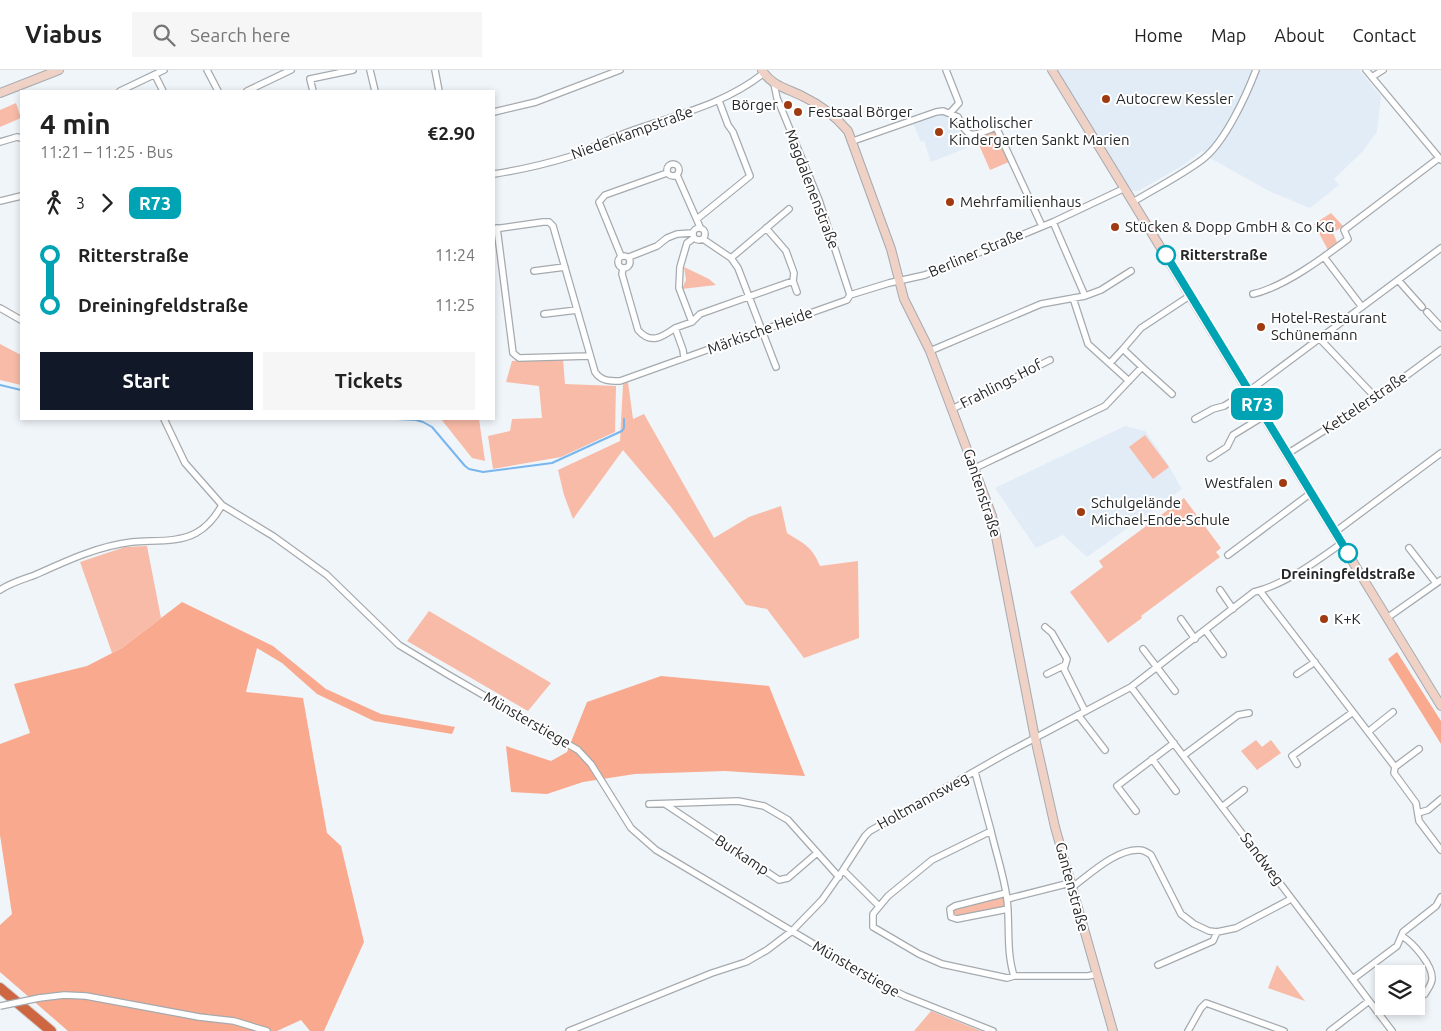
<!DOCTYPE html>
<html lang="en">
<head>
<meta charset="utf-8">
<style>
	body { margin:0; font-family:Ubuntu,sans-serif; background:#f6f6f6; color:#222; height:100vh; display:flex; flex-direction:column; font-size:19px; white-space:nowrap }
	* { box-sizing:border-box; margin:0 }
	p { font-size:16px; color:#767676 }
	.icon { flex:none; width:28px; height:28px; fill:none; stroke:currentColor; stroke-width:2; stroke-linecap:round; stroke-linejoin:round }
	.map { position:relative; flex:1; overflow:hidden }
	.panel { position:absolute; left:20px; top:20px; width:475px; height:330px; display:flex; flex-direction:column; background:#fff; border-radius:0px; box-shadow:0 2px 8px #0003 }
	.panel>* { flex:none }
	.badge { padding:0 10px; border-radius:8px; font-size:18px; line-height:32px }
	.fabs { position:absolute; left:1375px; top:895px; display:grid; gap:10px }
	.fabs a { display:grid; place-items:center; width:50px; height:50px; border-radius:0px; background:#fff; box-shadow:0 2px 8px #0003; font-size:25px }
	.map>.badge { position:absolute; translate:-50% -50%; box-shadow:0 0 0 2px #fff }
	.legs { display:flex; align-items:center; gap:8px; height:55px; padding:0 20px; font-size:16px }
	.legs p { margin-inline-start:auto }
	.headline { display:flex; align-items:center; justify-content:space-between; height:85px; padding:0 20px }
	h1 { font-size:28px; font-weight:600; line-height:38px }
	.primary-button { display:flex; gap:10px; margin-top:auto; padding:10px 20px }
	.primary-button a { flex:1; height:58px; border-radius:0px; background:#111827; color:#fff; font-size:20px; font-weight:600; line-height:58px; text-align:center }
	.primary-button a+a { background:#f6f6f6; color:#222 }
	ul { padding:0 20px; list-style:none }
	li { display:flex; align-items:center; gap:18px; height:50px; font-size:19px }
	li i { display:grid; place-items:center; width:8px; height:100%; margin:0 6px; background:currentColor }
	li i::after { content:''; width:12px; height:12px; margin:-6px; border:4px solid; border-radius:50%; background:#fff }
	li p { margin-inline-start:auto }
	li:first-child i { background:linear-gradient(#0000 50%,currentColor 0) }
	li:last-child i { background:linear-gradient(currentColor 50%,#0000 0) }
	header { display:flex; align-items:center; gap:30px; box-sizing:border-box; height:70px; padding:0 25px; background:#fff; border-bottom:1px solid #e0e0e0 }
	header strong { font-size:24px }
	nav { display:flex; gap:28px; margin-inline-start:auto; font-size:18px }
	.search { width:350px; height:45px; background:#f6f6f6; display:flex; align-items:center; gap:12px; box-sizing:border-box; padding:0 18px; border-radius:0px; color:#767676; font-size:19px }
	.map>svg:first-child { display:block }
</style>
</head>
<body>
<header>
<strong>Viabus</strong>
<div class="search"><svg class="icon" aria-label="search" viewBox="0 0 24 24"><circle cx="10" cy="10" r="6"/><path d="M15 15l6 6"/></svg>Search here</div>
<nav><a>Home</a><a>Map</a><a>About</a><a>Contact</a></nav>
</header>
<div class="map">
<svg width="1441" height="961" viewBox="0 0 1441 961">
	<rect width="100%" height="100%" fill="#f0f5fa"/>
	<path fill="#e1ecf7" d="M1053 0H1359L1381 26 1377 62 1362 82 1334 109 1339 115 1310 138 1269 121 1210 88 1202 81 1182 96 1138 121H1127Z
		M942 44 955 48 967 78 931 92 924 71 921 72 913 53Z
		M1125 356 1145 361 1166 391 1182 419 1087 487 1063 465 1036 478 995 418Z"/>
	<path fill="#f8bba7" d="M16 33 21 48 0 57V40Z
		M992 62 997 64 1009 92 990 100 976 68Z
		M1331 143 1343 156 1333 163 1337 172 1328 180 1314 154Z
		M684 197 709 209 716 215 682 219 686 210Z
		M0 274 21 285V315L0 310Z
		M563 289 565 314 616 316 615 362 561 387 493 399 488 366 510 361 512 349 542 348 539 316 506 312 512 291Z
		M628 312 633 349 644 344 714 468 749 447 781 436 787 463C804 474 812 476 820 496L858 491 859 568 804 588 767 539 746 535 671 437 623 380 573 449 564 425 558 400 620 371 623 314Z
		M441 349H479L485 391 472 388Z
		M1145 365 1169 397 1153 409 1129 377Z
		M1184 428 1221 478 1216 482 1220 487 1141 546 1142 548 1108 573 1070 522 1103 497 1099 491Z
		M147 476 161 548 122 578 112 583 80 492 125 477Z
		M429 541 551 613 528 641 407 571Z
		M1256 670 1262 677 1271 670 1281 683 1257 700 1241 681Z
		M1005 824 1006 838 957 847 952 846 951 840Z
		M1277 895 1305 931 1268 918Z
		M931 941 981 961H914Z"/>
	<path fill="#f9a98e" d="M182 532 273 576 326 619 381 644 455 657 452 664 374 651 317 624 282 593 257 578 246 622 303 628 327 763 341 776 364 872 324 961H310L301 950 277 961H68L0 902V855L12 844 0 765V674L30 663 14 614 87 596 122 578Z
		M1397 582 1441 651V674L1388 589Z
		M661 606 769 616 805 706 725 701 635 704 583 712 547 724 511 722 506 676 551 691 567 682 587 632Z"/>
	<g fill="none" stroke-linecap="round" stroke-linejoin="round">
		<path stroke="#78b6ed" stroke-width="2" d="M0 315 21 320
			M397 349 416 350 423 352 432 357 465 396 469 399 483 402 552 393 622 361 624 358V349"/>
		<defs>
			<path id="street" d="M207 0 218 21
				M370 0 375 21
				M435 0 439 21
				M946 0 959 33 950 43
				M1366 0 1441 90
				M155 5 163 21
				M1372 7 1383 0
				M774 14 777 28 819 130 850 225
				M120 21 164 0
				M247 21 291 0
				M313 21 310 9 353 0
				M494 42 536 32 620 0
				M853 71 936 42 943 41 958 47C968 72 975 65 996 57L1042 156
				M0 72 17 67 21 68
				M667 100a6 6 0 1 1 12 0a6 6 0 1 1-12 0Z
				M494 104C520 100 546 94 572 86 591 79 609 69 628 62 675 45 724 35 764 3
				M677 105 700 157
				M0 131 21 126
				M1133 132C1156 118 1182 105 1203 89 1225 72 1246 26 1256 0
				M697 149 750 106 733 62 728 55 719 31
				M1053 152 1085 226
				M693 164a6 6 0 1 1 12 0a6 6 0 1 1-12 0Z
				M497 158 513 283 519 288 590 286
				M766 158 786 181 794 203 793 211 797 222
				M494 159 543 152H549L553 156 595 302C601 311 609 311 620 311L847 230 850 225 889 213 925 205 1053 152 1125 118
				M703 169 731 188 738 198 776 297
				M618 192a6 6 0 1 1 12 0a6 6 0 1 1-12 0Z
				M621 186 599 132 605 125 667 103
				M629 187 657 176 667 168 677 164 692 163
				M1324 187 1362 237
				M731 188 789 139
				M623 198 622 204 638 260C651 275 662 267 675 258L683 280 684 288
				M534 201 565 197
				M1398 210 1422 237
				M1253 224C1284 217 1323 188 1348 169L1344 160 1439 88
				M1073 228 1088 274 1129 311
				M0 238 21 250
				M1427 242 1441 257
				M544 244 577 240
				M692 252 679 218 680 197 687 173 694 168
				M675 258 692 252 700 244 793 211
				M1320 269 1376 328
				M1123 279 1141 258 1191 225
				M930 281 1041 234 1085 226 1101 220 1131 201
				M1142 297 1172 324
				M952 339 1050 290
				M164 349 185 393 222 435 273 466 327 505 399 575 447 604 578 680 591 694 631 758 656 780 879 913 905 926 993 961
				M1195 349 1213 339 1224 336 1249 321 1441 178
				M1287 384 1376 328 1441 280
				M1210 388 1227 377 1233 365 1264 346
				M975 398 1105 336 1142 297 1123 279 1110 293
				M1335 462 1441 383
				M1409 478 1436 513
				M1228 485 1311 423
				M0 520C10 513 24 509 35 505 66 491 98 476 132 472 153 470 178 473 196 463 207 457 216 446 222 435
				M1220 520 1233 539
				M1260 521 1395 697
				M1387 548 1441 510
				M1181 549 1195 569
				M1045 557 1052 563 1067 589 1064 599 1085 641
				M1206 561 1223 584
				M1143 579 1175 621
				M1047 604 1065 595
				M1297 604 1315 592
				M1131 617 1392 961
				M1078 645 1105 680
				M1368 662 1393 642
				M1419 679 1395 697 1394 703 1416 733 1419 751 1441 780
				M1184 685 1238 645 1249 643
				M1152 689 1176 721
				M1297 694 1292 686 1353 642
				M975 702 991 761
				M649 734 738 731 764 736 788 750 839 807
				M665 734 779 810 788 808 817 783
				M1222 737 1244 720
				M1136 741 1117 716 1174 673
				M1418 743 1428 740 1441 729
				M843 800 879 836
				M1071 818C1089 805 1117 778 1140 780 1144 780 1148 783 1151 785L1181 844 1194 854 1209 861 1217 862 1236 858 1291 829
				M1006 823 955 836 950 839 951 847 957 849 1008 839
				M1007 829 1070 813
				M1402 866C1413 873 1433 895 1432 909 1432 914 1427 920 1425 924
				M1158 895 1213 871 1217 862
				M1014 906C1006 881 1010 855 1007 829 1004 806 996 783 991 761L932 790 888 826 873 844V857L919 884 942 894 1007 908 1014 906H1088L1097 904
				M1353 909 1397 876 1403 862 1436 836 1441 827
				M39 928 64 925 86 926 199 947 234 951 267 961
				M569 961 712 903 746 892 767 880 792 861 822 830 843 800 865 766 870 761 1005 684 1131 617 1254 522C1286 514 1315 492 1342 473
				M1188 961 1201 938 1206 933 1284 961
				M1330 961 1369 931"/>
			<path id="secondary" d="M762 0C771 16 789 19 804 27 821 35 836 47 848 61L891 179 904 229 930 281 992 446 1035 668 1055 757 1113 961
				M1052 0 1441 636
				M0 23 59 0"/>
			<path id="highway" d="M0 918 51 961"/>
		</defs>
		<use href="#street" stroke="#a5aaae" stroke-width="8"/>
		<use href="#secondary" stroke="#a5aaae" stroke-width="10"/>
		<use href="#highway" stroke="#cfcfd0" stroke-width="12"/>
		<use href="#street" stroke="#fff" stroke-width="5.5"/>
		<use href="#secondary" stroke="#f0d1c6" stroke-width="8"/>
		<use href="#highway" stroke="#ce6641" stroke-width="10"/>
		<defs>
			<path id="street-bridge" d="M0 936 39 928"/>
		</defs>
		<use href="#street-bridge" stroke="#a5aaae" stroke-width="8" stroke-linecap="butt"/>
		<use href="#street-bridge" stroke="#fff" stroke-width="5.5"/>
	</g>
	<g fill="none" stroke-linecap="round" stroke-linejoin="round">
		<defs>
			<path id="line-1" d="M1166 185 1348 483"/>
		</defs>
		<use href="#line-1" stroke="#fff" stroke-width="11"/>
		<use href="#line-1" stroke="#00a3b4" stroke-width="8"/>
	</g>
	<g fill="#a03a11" stroke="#fff" stroke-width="2">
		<circle cx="1106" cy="29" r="5"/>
		<circle cx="788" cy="35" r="5"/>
		<circle cx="798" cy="42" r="5"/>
		<circle cx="939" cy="62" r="5"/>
		<circle cx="950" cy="132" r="5"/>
		<circle cx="1115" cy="157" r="5"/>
		<circle cx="1261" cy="257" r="5"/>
		<circle cx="1283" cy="413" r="5"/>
		<circle cx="1081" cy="442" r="5"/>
		<circle cx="1324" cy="549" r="5"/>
	</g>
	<g fill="#fff" stroke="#00a3b4" stroke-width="2.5">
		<circle cx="1166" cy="185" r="9"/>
		<circle cx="1348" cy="483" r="9"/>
	</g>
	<g text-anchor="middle" stroke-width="4" stroke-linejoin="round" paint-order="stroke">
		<g font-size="15" fill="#252729" stroke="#fff" text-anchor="start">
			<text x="1116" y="34">Autocrew Kessler</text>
			<text x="778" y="40" text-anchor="end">Börger</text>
			<text x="808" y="47">Festsaal Börger</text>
			<text x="949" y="58">Katholischer<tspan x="949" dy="17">Kindergarten Sankt Marien</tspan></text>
			<text x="960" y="137">Mehrfamilienhaus</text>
			<text x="1125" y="162">Stücken &amp; Dopp GmbH &amp; Co KG</text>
			<text x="1271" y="253">Hotel-Restaurant<tspan x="1271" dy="17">Schünemann</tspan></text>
			<text x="1273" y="418" text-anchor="end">Westfalen</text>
			<text x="1091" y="438">Schulgelände<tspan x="1091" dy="17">Michael-Ende-Schule</tspan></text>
			<text x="1334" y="554">K+K</text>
		</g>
		<g font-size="15" fill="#252729" stroke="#fff">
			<text transform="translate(632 63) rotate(-20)" y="5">Niedenkampstraße</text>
			<text transform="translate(812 119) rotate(69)" y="5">Magdalenenstraße</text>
			<text transform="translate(976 183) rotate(-23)" y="5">Berliner Straße</text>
			<text transform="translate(760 261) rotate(-20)" y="5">Märkische Heide</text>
			<text transform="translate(1001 314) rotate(-27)" y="5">Frahlings Hof</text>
			<text transform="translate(1365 333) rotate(-34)" y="5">Kettelerstraße</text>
			<text transform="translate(982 423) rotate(72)" y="5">Gantenstraße</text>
			<text transform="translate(527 650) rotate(30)" y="5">Münsterstiege</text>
			<text transform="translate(923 731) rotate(-29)" y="5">Holtmannsweg</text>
			<text transform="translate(742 785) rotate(33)" y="5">Burkamp</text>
			<text transform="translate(1262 789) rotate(53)" y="5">Sandweg</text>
			<text transform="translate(1072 817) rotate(75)" y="5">Gantenstraße</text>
			<text transform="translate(856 899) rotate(30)" y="5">Münsterstiege</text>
		</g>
		<g font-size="15" font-weight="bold" fill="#252729" stroke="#fff" text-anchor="start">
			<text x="1180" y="190">Ritterstraße</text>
			<text x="1348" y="509" text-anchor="middle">Dreiningfeldstraße</text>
		</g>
	</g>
</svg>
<div class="fabs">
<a><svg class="icon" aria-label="layers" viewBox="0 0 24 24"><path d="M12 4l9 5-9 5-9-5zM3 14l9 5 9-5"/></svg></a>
</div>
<b class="badge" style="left:1257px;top:334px;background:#00a3b4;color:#fff">R73</b>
<section class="panel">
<div class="headline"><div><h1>4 min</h1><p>11:21 – 11:25 · Bus</p></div><b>€2.90</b></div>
<div class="legs"><svg class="icon" aria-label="walk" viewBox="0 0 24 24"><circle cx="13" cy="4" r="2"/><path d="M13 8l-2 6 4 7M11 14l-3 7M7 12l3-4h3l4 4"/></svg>3<svg class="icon" aria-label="forward" viewBox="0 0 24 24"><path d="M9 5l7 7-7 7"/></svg><b class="badge" style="background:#00a3b4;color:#fff">R73</b></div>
<ul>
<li><i style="color:#00a3b4"></i><b>Ritterstraße</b><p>11:24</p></li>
<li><i style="color:#00a3b4"></i><b>Dreiningfeldstraße</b><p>11:25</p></li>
</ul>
<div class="primary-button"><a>Start</a><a>Tickets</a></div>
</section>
</div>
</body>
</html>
